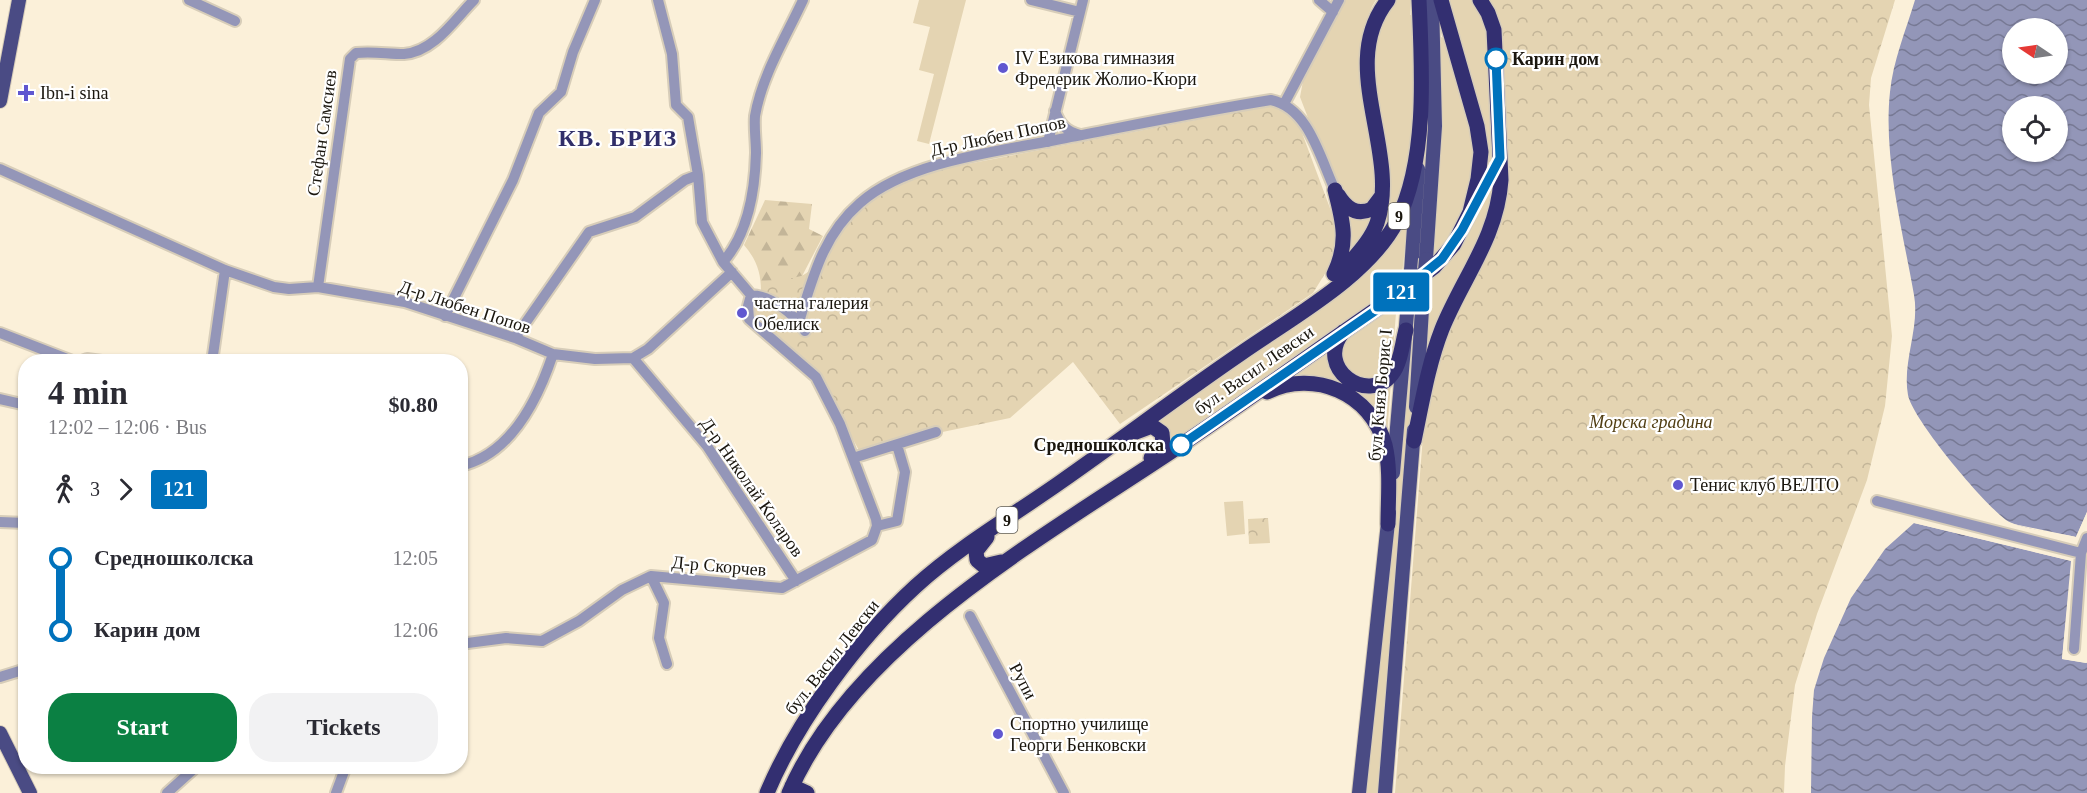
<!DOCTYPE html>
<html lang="en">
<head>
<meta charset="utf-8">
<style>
	body { margin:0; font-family:Georgia,serif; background:#f2f2f3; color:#2b2b33; height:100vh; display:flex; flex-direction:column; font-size:22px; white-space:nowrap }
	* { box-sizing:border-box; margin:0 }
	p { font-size:20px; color:#7c7c81 }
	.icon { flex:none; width:33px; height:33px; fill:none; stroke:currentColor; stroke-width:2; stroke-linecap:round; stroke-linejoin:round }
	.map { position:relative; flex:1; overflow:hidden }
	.details { position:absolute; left:18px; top:354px; width:450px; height:420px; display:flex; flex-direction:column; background:#fff; border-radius:24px; box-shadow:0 2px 4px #0004 }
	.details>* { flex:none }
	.badge { padding:0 12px; border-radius:4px; font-size:21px; line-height:39px }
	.needle { width:39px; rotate:283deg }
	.controls { position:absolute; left:2002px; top:18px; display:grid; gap:12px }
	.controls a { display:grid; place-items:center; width:66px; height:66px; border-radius:50%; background:#fff; box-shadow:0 2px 4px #0004; font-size:30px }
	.map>.badge { position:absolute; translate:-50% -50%; box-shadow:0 0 0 3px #fff }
	.legs { display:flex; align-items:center; gap:9px; height:66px; padding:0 30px; font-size:20px }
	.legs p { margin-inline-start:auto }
	.overview { display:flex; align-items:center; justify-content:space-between; height:102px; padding:0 30px }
	h1 { font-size:33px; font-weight:700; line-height:45px }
	.cta { display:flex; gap:12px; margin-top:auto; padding:12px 30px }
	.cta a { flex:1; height:69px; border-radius:24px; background:#0b8043; color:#fff; font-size:24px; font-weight:700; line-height:69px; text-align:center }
	.cta a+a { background:#f2f2f3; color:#2b2b33 }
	ul { padding:0 30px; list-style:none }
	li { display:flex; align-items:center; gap:21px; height:72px; font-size:22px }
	li i { display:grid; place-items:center; width:9px; height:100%; margin:0 8px; background:currentColor }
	li i::after { content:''; width:15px; height:15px; margin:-8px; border:4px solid; border-radius:50%; background:#fff }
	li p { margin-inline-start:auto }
	li:first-child i { background:linear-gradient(#0000 50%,currentColor 0) }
	li:last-child i { background:linear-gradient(currentColor 50%,#0000 0) }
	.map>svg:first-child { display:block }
</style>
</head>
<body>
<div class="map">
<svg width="2087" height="793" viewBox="0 0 2087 793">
	<defs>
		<pattern id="forest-firs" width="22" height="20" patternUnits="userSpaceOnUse" patternTransform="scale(1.5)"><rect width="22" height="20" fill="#e4d4b2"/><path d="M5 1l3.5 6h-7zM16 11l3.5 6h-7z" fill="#c3b598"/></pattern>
		<pattern id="park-crowns" width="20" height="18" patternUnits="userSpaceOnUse" patternTransform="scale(1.5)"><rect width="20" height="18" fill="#e4d4b2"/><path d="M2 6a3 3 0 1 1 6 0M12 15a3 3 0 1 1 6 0" fill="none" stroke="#c3b598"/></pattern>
		<pattern id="water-waves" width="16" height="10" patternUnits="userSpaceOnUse" patternTransform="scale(1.5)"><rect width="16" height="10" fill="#9396b8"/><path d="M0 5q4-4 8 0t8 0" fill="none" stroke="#777994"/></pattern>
	</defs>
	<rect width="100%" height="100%" fill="#fbf0d9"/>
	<path fill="#e4d4b2" d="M919 0H966L929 144 917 141 934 74 919 70 930 27 913 23Z
		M1343 0H1376C1349 37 1373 140 1379 187L1367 206 1347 202 1325 162 1300 97 1303 81Z
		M1392 0H1410V15H1414C1414 74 1424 199 1375 238L1377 115 1372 44Z
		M1449 0H1476L1489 29 1493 164 1489 162C1485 107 1462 54 1449 0Z
		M1439 36 1443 38C1462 99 1491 162 1457 224 1450 236 1443 247 1433 257Z
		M1431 99 1412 408 1380 793H1364L1405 403 1425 111Z
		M1489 178 1492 181V207L1423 370 1431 274 1471 224Z
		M1376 210 1356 252H1346L1347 215Z
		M1409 212 1401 283 1167 445 1154 422 1321 302Z
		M1397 300 1392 364 1372 381 1344 372 1340 342Z
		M1329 346 1337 382 1279 381Z
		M1391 381 1387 436 1344 388 1347 383Z
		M1243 501 1245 534 1227 536 1224 502Z"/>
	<path fill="url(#forest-firs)" d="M765 200 812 204 809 229 823 236 800 280 761 291C761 272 756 259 744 245Z"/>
	<path fill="url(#park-crowns)" d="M1485 0H1895L1871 78 1869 105 1892 336 1885 406 1867 480 1817 614 1795 685 1785 766 1784 793H1395L1425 410C1433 379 1440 346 1454 317 1473 278 1501 238 1506 194Z
		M1273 105 1295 114 1337 227 1334 259 1313 293 1120 424 1073 362 1010 418 928 435 862 456 818 375 752 312 765 281C777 280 790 279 801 276 819 270 845 223 862 208 882 190 908 181 931 171Z
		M1268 518 1270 543 1249 544 1248 519Z"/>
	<path fill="url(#water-waves)" fill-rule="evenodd" d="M1915 0H2087V512L2076 537C2058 533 2020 529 2006 520 1984 504 1913 420 1908 395 1902 362 1920 328 1914 295 1903 232 1883 157 1890 92 1893 61 1906 30 1915 0ZM2013 28H2058V74H2013ZM2013 106H2058V152H2013Z
		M1914 523 2072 561 2062 659 2086 663 2087 659V793H1811L1812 717 1814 690 1824 658 1851 598 1885 549Z"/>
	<path fill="#fbf0d9" d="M2087 512V520L2076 540 2004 522 2076 537Z
		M1915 520 2074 559 2065 657 2084 660 2087 656V663L2062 659 2071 561 1914 523Z"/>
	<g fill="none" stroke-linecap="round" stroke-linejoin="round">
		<defs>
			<path id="minor" d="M189 0 235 21
				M658 0 672 54 676 105 688 117 698 175 702 222 723 262 751 295
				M1031 0 1080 12
				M1319 0 1333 12
				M1284 104 1339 0
				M1055 111C1060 125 1066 131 1080 135
				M1048 142 1083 0
				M0 169 225 270 274 287 289 289 318 287 405 302 515 338 553 354 595 359 633 358 648 349 732 272
				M723 262C748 234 755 190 756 153 756 141 754 128 755 116 762 75 786 37 803 0
				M318 287 350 59 356 53C372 51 388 54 404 54 434 52 455 19 474 0
				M751 295C772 296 794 314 805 331
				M445 316 513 180 539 113 561 92 573 52 595 0
				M799 322C813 277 823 235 860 203 909 160 1003 151 1066 138 1134 125 1202 111 1271 100 1309 108 1320 158 1335 190
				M0 333 75 362
				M515 338 589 232 635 217 685 180 698 175
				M633 358 707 446 796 581
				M79 362 87 359 109 362
				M212 362 225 270
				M0 399 26 405
				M853 458 936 432
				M460 466C511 455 538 399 553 354
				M1877 501 2081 553
				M0 522 26 523
				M877 526 897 521 905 472 897 445
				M651 576 664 603 659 638 667 664
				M970 616 1064 793
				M460 644 506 638 542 641 579 621 622 590 651 576 782 588 872 540 877 526 876 519 840 424 816 377 749 319 748 306 751 295
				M2074 649 2081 553 2087 538
				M0 677 26 669
				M167 793 197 766
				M336 793 346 766"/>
			<path id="major" d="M0 101 19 0
				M1426 259 1435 126 1432 0
				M1411 271 1418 169
				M1416 407 1423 293
				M1393 473 1408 302
				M0 733 30 793
				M1359 793 1389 513
				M1385 793 1414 430"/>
			<path id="highway" d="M1338 195C1346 208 1356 216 1372 209L1381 197
				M1343 271C1355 256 1370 242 1377 223 1401 151 1336 65 1388 0
				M1334 274C1349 243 1343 221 1335 190
				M1343 332C1314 368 1368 406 1392 374 1401 363 1402 343 1406 330
				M1267 392C1314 369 1371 393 1385 445 1391 470 1388 498 1388 524
				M1136 432 1152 426 1162 433 1163 444 1151 458
				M1414 441C1422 403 1428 365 1442 329 1463 277 1497 238 1501 180L1494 30 1488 13 1480 0
				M987 537 976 551 977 560 984 566 1001 562
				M792 786 807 793
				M767 793C797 721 858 639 916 586 960 546 1014 515 1062 481 1122 439 1180 395 1240 354 1291 318 1368 277 1397 221 1428 159 1422 68 1419 0
				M789 793C854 641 1049 534 1181 445 1254 396 1325 344 1397 295L1434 267 1454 244 1470 212 1478 179 1481 152 1477 126 1441 0"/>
		</defs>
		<use href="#minor" stroke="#d7cdb9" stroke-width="14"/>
		<use href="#major" stroke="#d7cdb9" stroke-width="16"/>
		<use href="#highway" stroke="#d7cdb9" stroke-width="18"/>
		<use href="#minor" stroke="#9496b8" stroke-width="10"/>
		<use href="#major" stroke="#4a4b84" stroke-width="14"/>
		<use href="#highway" stroke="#332f71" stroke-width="15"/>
		<defs>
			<path id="major-bridge" d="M1423 293 1426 259
				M1408 302 1411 271"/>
		</defs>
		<use href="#major-bridge" stroke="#d7cdb9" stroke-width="16" stroke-linecap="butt"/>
		<use href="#major-bridge" stroke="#4a4b84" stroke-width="14"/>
	</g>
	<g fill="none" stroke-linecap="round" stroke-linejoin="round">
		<defs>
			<path id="line-1" d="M1181 445 1398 295 1442 259 1462 230 1500 158 1496 59"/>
		</defs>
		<use href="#line-1" stroke="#fff" stroke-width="14"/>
		<use href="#line-1" stroke="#0072bc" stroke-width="9"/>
	</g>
	<g fill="#fff" stroke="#0072bc" stroke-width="3">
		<circle cx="1496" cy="59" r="10"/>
		<circle cx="1181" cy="445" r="10"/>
	</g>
	<g fill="#6057d0" stroke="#fff" stroke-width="2">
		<circle cx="1003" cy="68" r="6"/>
		<path d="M23 84h6v6h6v6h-6v6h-6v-6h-6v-6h6z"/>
		<circle cx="742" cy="313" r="6"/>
		<circle cx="1678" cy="485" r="6"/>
		<circle cx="998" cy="734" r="6"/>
	</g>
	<g text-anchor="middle" stroke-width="4.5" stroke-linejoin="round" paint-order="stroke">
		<g fill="#fff" stroke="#5f5c56" stroke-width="1.5">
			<rect x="1388.5" y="203" width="21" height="26" rx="4.5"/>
			<rect x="996.5" y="507" width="21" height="26" rx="4.5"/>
		</g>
		<g font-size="16" font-weight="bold" fill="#1a160e">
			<text x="1399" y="222">9</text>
			<text x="1007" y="526">9</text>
		</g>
		<g font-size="18" fill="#1a160e" stroke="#fff" text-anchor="start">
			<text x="1015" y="64">IV Езикова гимназия<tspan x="1015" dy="21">Фредерик Жолио-Кюри</tspan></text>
			<text x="40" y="99">Ibn-i sina</text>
			<text x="754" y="309">частна галерия<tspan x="754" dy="21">Обелиск</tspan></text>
			<text x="1690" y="491">Тенис клуб ВЕЛТО</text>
			<text x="1010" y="730">Спортно училище<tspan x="1010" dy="21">Георги Бенковски</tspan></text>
		</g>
		<g font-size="18" font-weight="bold" fill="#1a160e" stroke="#fff" text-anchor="start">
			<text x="1512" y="65">Карин дом</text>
			<text x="1164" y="451" text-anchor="end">Средношколска</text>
		</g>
		<g font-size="18" fill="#1a160e" stroke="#fff">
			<text transform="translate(322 133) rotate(-82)" y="6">Стефан Самсиев</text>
			<text transform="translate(998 136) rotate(-12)" y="6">Д-р Любен Попов</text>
			<text transform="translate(465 307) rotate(18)" y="6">Д-р Любен Попов</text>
			<text transform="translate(1254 370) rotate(-35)" y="6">бул. Васил Левски</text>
			<text transform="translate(1380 395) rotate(-85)" y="6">бул. Княз Борис I</text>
			<text transform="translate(752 487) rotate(55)" y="6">Д-р Николай Коларов</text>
			<text transform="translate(719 566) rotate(5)" y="6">Д-р Скорчев</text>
			<text transform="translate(832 657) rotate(-52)" y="6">бул. Васил Левски</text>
			<text transform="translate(1023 681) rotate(62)" y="6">Рупи</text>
		</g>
		<g font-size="18" font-style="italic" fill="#523f14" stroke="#fff">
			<text x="1651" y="428">Морска градина</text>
		</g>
		<g font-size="24" font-weight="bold" letter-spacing="1.5" fill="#302e69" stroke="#fff">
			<text x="618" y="146">КВ. БРИЗ</text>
		</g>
	</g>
</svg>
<div class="controls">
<a><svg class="needle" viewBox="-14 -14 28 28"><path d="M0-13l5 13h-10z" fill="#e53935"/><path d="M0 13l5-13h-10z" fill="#7c7c81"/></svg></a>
<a><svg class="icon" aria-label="locate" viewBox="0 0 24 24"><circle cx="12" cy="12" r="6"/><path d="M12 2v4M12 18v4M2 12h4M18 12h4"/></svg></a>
</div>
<b class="badge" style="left:1401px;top:292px;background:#0072bc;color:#fff">121</b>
<section class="details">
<div class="overview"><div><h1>4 min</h1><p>12:02 – 12:06 · Bus</p></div><b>$0.80</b></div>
<div class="legs"><svg class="icon" aria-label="walk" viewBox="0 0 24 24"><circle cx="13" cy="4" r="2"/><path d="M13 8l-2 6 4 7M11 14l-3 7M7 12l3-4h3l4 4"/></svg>3<svg class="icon" aria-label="forward" viewBox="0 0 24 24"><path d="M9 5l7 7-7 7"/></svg><b class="badge" style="background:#0072bc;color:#fff">121</b></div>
<ul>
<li><i style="color:#0072bc"></i><b>Средношколска</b><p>12:05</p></li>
<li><i style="color:#0072bc"></i><b>Карин дом</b><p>12:06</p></li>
</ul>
<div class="cta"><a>Start</a><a>Tickets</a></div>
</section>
</div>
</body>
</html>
